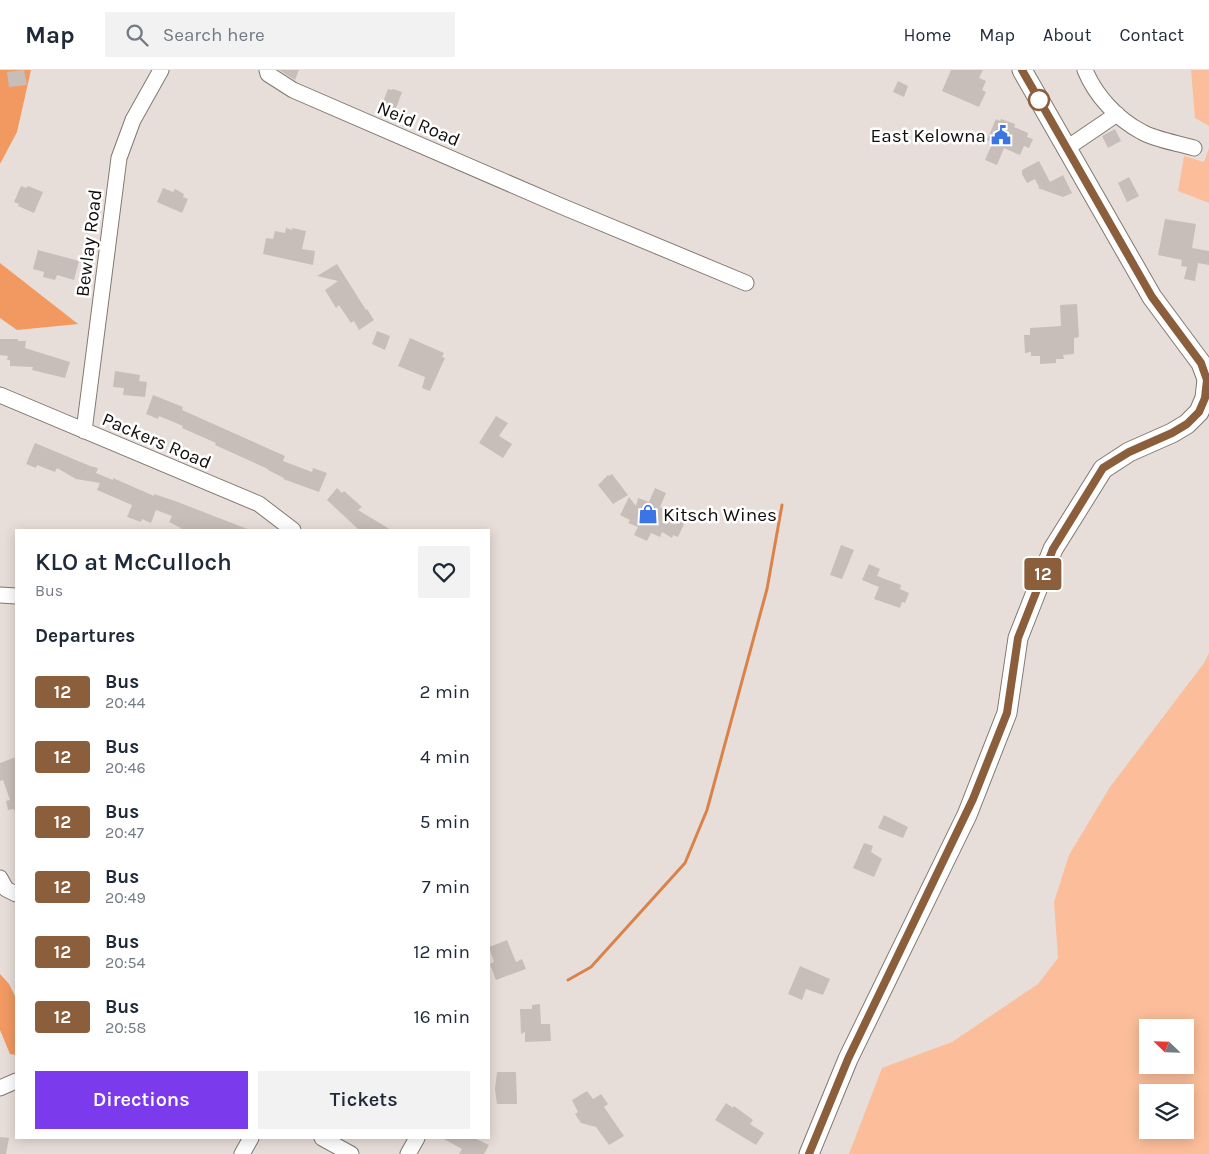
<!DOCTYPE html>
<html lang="en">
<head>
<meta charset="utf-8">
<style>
	body { margin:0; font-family:Karla,sans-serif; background:#f2f2f3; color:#1f2937; height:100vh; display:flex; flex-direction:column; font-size:19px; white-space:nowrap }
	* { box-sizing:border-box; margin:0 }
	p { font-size:16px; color:#747a83 }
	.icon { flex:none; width:28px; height:28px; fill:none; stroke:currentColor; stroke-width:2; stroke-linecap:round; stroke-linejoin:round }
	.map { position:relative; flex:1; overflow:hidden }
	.side { position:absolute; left:15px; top:459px; width:475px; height:610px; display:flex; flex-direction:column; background:#fff; border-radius:0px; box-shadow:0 2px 12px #0003 }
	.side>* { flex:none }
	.badge { padding:0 10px; border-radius:4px; font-size:18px; line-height:32px }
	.needle { width:32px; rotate:293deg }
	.fabs { position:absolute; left:1139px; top:949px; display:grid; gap:10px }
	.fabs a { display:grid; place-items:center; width:55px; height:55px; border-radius:0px; background:#fff; box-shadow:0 2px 12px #0003; font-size:25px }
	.map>.badge { position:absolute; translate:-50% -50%; box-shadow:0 0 0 2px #fff }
	h2 { padding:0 20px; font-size:19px; line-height:45px }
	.round { display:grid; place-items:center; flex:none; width:52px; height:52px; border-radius:0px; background:#f2f2f3 }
	.headline { display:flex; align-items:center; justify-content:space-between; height:85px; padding:0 20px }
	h1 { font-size:24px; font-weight:600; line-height:38px }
	.primary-button { display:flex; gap:10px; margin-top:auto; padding:10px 20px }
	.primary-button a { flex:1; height:58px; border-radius:0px; background:#7c3aed; color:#fff; font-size:20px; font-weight:600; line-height:58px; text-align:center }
	.primary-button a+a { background:#f2f2f3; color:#1f2937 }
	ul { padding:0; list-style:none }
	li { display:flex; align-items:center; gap:15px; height:65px; padding:0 20px }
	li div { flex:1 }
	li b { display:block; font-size:19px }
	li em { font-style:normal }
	li .badge { min-width:55px; font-weight:700; text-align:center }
	header { display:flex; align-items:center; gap:30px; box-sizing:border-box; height:70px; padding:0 25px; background:#fff; border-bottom:1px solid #e0e1e3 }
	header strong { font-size:24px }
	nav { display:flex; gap:28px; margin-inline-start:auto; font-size:18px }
	.search { width:350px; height:45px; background:#f2f2f3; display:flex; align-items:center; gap:12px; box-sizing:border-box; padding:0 18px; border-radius:0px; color:#747a83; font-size:19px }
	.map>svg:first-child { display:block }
</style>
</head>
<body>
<header>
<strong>Map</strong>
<div class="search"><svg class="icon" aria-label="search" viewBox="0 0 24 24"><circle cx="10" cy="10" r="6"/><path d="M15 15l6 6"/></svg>Search here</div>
<nav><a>Home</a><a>Map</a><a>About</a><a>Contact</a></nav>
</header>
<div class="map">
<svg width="1209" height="1084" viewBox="0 0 1209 1084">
	<rect width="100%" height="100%" fill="#e8ded9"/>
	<path fill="#fcbe9a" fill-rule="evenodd" d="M1191 0H1209V56L1195 48Z
		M1209 78V133L1178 121 1184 86 1204 92Z
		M1209 583V1084H849L882 998 952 972 1038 914 1058 888 1054 832 1069 785 1110 717 1204 593ZM1148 958H1185V995H1148ZM1185 1022V1060H1148V1022Z"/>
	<path fill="#f19961" d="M0 0H31L17 62 0 94Z
		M0 193 78 254 17 260 0 248Z
		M0 904 9 914 16 928V985L10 984 0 960Z"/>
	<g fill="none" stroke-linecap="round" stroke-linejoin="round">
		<path stroke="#d9834b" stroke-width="3" d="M568 910 591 897 685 793 707 740 767 519 782 435"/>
	</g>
	<path fill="#c8beb9" d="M24 0 27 15 9 17 7 2Z
		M279 0H299L295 10Z
		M951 0H983L979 8 986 11 982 20 986 22 979 37 942 21Z
		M898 11 908 16 904 27 893 22Z
		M388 19 392 20 393 19 402 22 394 44 384 40 387 34 383 32Z
		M996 49 1000 51 1001 49 1015 54 1014 57 1028 63 1027 67 1033 69 1029 78 1024 76 1020 85 1004 78 997 95 985 90 993 72 987 70Z
		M1115 59 1121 71 1108 78 1102 66Z
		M1039 91 1050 112 1063 105 1072 123 1063 127 1038 118 1039 117 1035 109 1027 113 1022 104V100Z
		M1129 107 1139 126 1127 132 1118 113Z
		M21 116 26 118 28 116 43 122 34 143 18 136 19 134 14 132Z
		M163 118 173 122 175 119 184 124 183 127 188 129 182 143 157 132Z
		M1165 149 1196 154 1192 178 1209 181V195L1198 193 1195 211 1184 209 1187 197 1181 196 1182 190 1158 185Z
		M286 158 292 160V158L306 161 302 179 315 181 313 195 263 184 266 168 273 169 275 161 285 163Z
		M38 180 79 191 74 210 57 205 55 210 43 207 44 202 33 199Z
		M337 194 366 240 367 239 374 250 359 260 354 251 351 253 339 235 336 238 325 220 338 211 317 206Z
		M1077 234 1079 267 1074 268V284L1063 285 1064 289H1056V293L1040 294V286H1031V282L1025 283 1024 265H1030V258L1061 256 1060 235Z
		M377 261 390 266 385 280 372 274Z
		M410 268 444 283 442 287 445 288 430 321 422 318 425 307 398 296Z
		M0 269H18V271H26L25 278 70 292 65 308 32 300 33 297 10 296V290H7L8 286 0 285Z
		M115 301 140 305 139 311 147 312 145 327 123 325 124 318 113 317Z
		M153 325 183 337 182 340 285 386 283 391 312 402 313 398 327 403 319 422 283 409 284 408 268 400V399L215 375 216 373 182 358 183 356 159 346 158 349 146 344Z
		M496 346 508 353 499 366 512 374 503 388 479 373Z
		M35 373 90 396 98 398 96 403 113 410V408L154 426V424L175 431 250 460H180L181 458 169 452 172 446 156 440 151 453 142 449 141 452 127 447 132 435 97 420 100 413 76 409 57 398 55 402 37 395 36 398 26 394Z
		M612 404 628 425 613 434 598 415 608 405 609 406Z
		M337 418 342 423 344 421 362 437 358 440 391 460H359L327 430Z
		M655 418 666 423 660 437 671 442 670 444 685 452 678 467 673 465 672 468 662 462 660 467 651 463 647 471 634 465 638 457 628 453 630 450 620 445 629 427 636 436 638 428 649 432Z
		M841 475 854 480 842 509 830 505Z
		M869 494 880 499 877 506 901 515 900 519 909 523 905 533 902 532 900 538 874 529 879 517 862 510Z
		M16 687V743H15L14 739 8 740 6 731 10 730 3 710 0 711V693Z
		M884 745 908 757 903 768 878 758Z
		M864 773 873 776 871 782 882 789 874 807 853 798Z
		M507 870 516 892 522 889 526 899 496 910 490 894 494 892 489 877Z
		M800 896 830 909 823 925 806 919 802 930 788 924Z
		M540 934 541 954H550L551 971 525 972V962L521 964 520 939H532V935Z
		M497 1002H516L517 1034H497L495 1019Z
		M587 1021 593 1029 601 1024 608 1034 604 1037 624 1066 609 1075 596 1057 581 1053 575 1044 578 1042 572 1030Z
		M726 1033 733 1038 734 1036 753 1050 750 1054 764 1063 756 1075 715 1050Z
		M0 1067 9 1068 6 1084H0Z
		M442 1068H474L489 1075 484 1084H459L462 1079Z"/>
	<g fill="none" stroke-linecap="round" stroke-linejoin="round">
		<defs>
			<path id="minor" d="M267 0 268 4 293 20 561 136 746 213
				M1085 0C1095 25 1117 49 1142 62 1156 70 1178 73 1194 78
				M1067 78 1117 44
				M0 325 259 434 293 460
				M84 361 119 88 133 50 161 0
				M0 525 16 526
				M0 808 6 819 16 824
				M0 1018 16 1011
				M322 1068 351 1084
				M242 1084 251 1068
				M408 1084 417 1068"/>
			<path id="major" d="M809 1084 848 989 967 745 1007 643 1018 568 1053 479 1103 399 1129 382 1172 363 1187 354 1199 342 1205 328 1207 309 1201 293 1152 227 1022 0"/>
		</defs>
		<use href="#minor" stroke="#807873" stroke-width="17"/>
		<use href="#major" stroke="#807873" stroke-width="21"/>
		<use href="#minor" stroke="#fff" stroke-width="15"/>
		<use href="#major" stroke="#fff" stroke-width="19"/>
	</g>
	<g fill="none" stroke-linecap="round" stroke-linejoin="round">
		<defs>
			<path id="line" d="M809 1084 848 989 973 729 1007 643 1018 568 1053 479 1103 398 1129 382 1172 363 1187 354 1199 342 1205 328 1207 310 1201 293 1152 227 1022 0"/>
		</defs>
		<use href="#line" stroke="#fff" stroke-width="11"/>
		<use href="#line" stroke="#8b5e3c" stroke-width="8"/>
	</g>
	<defs>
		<symbol id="civic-bare" viewBox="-9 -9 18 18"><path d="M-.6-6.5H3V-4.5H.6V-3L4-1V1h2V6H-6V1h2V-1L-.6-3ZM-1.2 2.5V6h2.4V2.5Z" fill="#3b74e4" stroke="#fff" stroke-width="2.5" paint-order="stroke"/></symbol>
		<symbol id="shop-bare" viewBox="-9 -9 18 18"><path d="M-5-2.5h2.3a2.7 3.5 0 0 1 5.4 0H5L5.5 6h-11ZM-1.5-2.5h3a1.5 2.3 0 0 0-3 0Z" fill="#3b74e4" stroke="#fff" stroke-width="2.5" paint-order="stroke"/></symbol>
	</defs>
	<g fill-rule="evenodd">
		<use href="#civic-bare" x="987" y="51" width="28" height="28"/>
		<use href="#shop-bare" x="634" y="430" width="28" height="28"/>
	</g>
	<circle fill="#fff" stroke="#8b5e3c" stroke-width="2.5" cx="1039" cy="30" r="10"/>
	<g text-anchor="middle" stroke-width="5" stroke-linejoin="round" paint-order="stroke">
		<g font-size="19" fill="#100d0c" stroke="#fff">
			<text transform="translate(419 53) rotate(23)" y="7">Neid Road</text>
			<text transform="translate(88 173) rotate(-83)" y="7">Bewlay Road</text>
			<text transform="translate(157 370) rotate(23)" y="7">Packers Road</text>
		</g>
		<g font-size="19" fill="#100d0c" stroke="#fff" text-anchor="end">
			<text x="986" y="72">East Kelowna</text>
			<text x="663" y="451" text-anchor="start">Kitsch Wines</text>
		</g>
	</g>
</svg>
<div class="fabs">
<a><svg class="needle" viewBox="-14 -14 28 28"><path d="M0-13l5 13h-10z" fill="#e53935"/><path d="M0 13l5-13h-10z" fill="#747a83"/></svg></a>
<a><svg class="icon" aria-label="layers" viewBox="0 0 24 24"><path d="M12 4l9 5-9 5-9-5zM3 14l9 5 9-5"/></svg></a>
</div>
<b class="badge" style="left:1043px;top:504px;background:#8b5e3c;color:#fff">12</b>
<section class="side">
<div class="headline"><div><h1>KLO at McCulloch</h1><p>Bus</p></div><a class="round"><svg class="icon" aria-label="heart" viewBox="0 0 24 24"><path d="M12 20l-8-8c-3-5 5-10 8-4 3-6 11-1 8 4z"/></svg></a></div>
<h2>Departures</h2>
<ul>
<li><span class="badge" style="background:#8b5e3c;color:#fff">12</span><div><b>Bus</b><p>20:44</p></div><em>2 min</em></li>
<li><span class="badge" style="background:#8b5e3c;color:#fff">12</span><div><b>Bus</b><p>20:46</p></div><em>4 min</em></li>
<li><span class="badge" style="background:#8b5e3c;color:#fff">12</span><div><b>Bus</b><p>20:47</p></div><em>5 min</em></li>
<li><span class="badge" style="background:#8b5e3c;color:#fff">12</span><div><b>Bus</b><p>20:49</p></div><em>7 min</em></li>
<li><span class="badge" style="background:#8b5e3c;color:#fff">12</span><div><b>Bus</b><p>20:54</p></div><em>12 min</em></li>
<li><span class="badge" style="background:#8b5e3c;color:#fff">12</span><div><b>Bus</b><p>20:58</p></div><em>16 min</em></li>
</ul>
<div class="primary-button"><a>Directions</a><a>Tickets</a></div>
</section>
</div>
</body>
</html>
